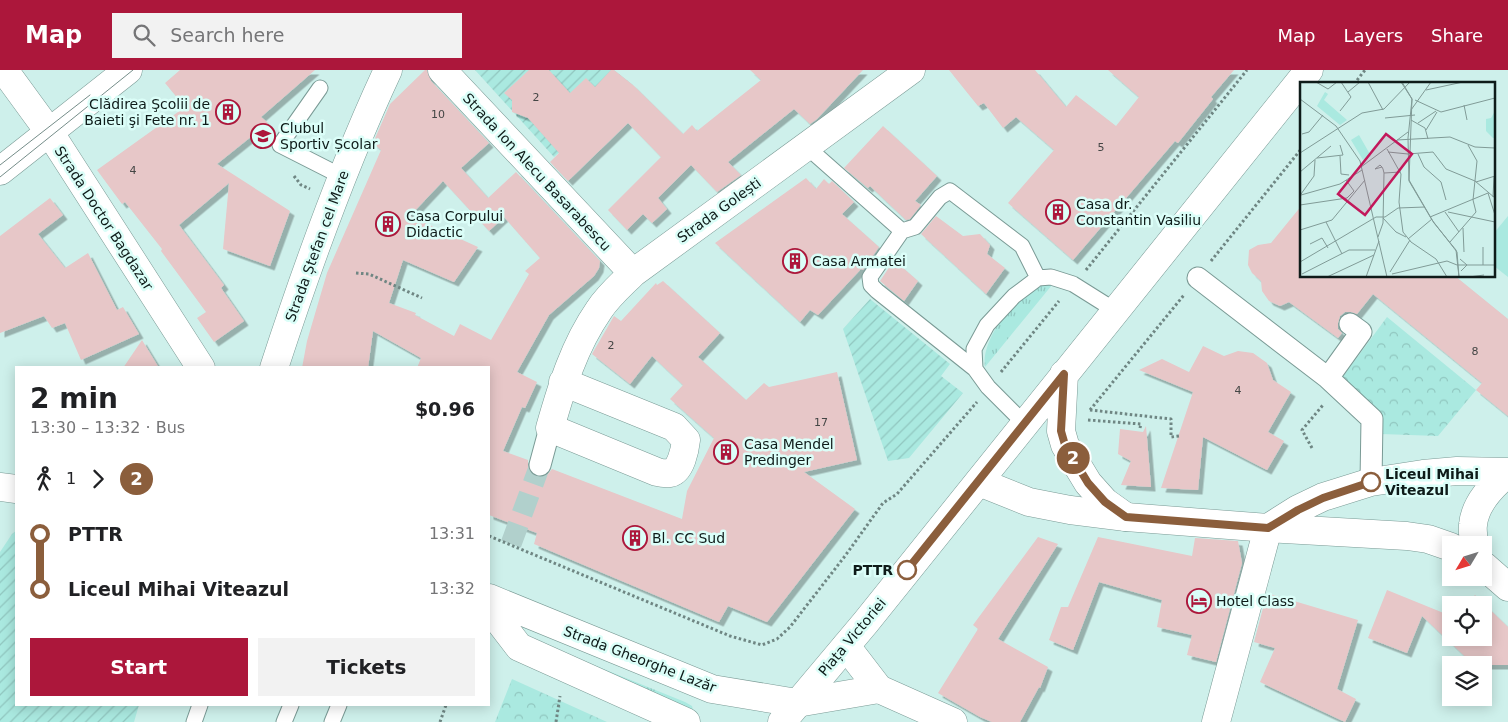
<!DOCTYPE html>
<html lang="en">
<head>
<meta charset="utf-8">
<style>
	body { margin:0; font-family:"DejaVu Sans",sans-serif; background:#f2f2f2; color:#202124; height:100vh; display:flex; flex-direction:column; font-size:19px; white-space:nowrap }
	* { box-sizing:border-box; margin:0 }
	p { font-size:16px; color:#757577 }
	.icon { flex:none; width:28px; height:28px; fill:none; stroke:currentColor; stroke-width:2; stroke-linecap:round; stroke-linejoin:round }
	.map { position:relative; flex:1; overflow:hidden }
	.details { position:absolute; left:15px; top:296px; width:475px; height:340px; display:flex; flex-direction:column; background:#fff; border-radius:0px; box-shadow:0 2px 12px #0003 }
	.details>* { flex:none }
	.badge { padding:0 10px; border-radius:16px; font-size:18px; line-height:32px }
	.needle { width:32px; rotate:232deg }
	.buttons { position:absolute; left:1442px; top:466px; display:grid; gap:10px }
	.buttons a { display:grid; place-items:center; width:50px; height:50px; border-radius:0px; background:#fff; box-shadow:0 2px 12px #0003; font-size:25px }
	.map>.badge { position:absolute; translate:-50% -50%; box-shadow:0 0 0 2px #fff }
	.legs { display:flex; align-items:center; gap:8px; height:55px; padding:0 15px; font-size:16px }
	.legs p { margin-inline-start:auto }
	.summary { display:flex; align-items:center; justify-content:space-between; height:85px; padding:0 15px }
	h1 { font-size:28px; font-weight:800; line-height:38px }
	.action { display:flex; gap:10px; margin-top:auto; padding:10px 15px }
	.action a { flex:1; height:58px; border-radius:0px; background:#ac173b; color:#fff; font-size:20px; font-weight:800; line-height:58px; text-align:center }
	.action a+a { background:#f2f2f2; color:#202124 }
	ul { padding:0 15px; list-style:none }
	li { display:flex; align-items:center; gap:18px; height:55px; font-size:19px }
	li i { display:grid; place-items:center; width:8px; height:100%; margin:0 6px; background:currentColor }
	li i::after { content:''; width:12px; height:12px; margin:-6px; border:4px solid; border-radius:50%; background:#fff }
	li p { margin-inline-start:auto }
	li:first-child i { background:linear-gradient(#0000 50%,currentColor 0) }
	li:last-child i { background:linear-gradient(currentColor 50%,#0000 0) }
	header { display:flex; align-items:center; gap:30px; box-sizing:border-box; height:70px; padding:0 25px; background:#ac173b; color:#fff }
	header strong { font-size:24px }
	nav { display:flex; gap:28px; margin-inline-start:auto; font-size:18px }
	.search { width:350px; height:45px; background:#f2f2f2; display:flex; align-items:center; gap:12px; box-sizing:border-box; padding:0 18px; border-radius:0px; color:#757577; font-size:19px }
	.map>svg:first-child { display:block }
</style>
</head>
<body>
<header>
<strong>Map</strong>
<div class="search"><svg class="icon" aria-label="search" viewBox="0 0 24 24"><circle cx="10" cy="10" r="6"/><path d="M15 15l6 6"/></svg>Search here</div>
<nav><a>Map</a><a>Layers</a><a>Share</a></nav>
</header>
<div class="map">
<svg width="1508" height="652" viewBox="0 0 1508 652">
	<defs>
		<pattern id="grass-tufts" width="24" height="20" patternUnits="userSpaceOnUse" patternTransform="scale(1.25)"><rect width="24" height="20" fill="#aae9e0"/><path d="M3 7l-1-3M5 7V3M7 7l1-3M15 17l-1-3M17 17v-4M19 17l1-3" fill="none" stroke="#91c7c0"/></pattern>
		<pattern id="park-crowns" width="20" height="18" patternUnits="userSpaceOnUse" patternTransform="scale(1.25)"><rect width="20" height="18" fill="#aae9e0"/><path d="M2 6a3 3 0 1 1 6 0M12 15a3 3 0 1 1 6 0" fill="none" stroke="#91c7c0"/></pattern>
		<pattern id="garden-furrows" width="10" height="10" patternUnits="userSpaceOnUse" patternTransform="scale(1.25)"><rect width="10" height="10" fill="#aae9e0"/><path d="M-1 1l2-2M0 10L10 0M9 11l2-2" fill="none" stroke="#91c7c0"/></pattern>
		<filter id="shadow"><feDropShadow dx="4.5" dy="4.5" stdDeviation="0" flood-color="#0004"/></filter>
	</defs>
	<rect width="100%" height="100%" fill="#cef0eb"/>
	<path fill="url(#grass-tufts)" d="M1048 213 1052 215 985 297C980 268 1020 218 1048 213Z
		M559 581 685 632 692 636 693 640 689 641Z"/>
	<path fill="url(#park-crowns)" d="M1387 247 1476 320 1438 366 1381 364 1382 343 1342 308Z
		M512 609 607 652H495Z"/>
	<path fill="url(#garden-furrows)" d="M475 0H614L633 15 554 87Z
		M870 229 950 294 941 306 963 323 909 388 888 391 843 259Z
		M16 461V635H139L134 652H0V482L12 464Z"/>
	<path fill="#aae9e0" d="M1508 146V207L1494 196V163Z"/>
	<path fill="#e7c7c8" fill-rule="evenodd" filter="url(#shadow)" d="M180 0H315L261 47 268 53 217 94 290 141 270 196 223 179 229 113 179 155 224 215 221 218 244 251 214 272 197 248 206 242 161 181 162 179 125 132 122 134 97 100 185 37 165 13Z
		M425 0H427L431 11 489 73 461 98 488 128 516 102 600 191 599 198 594 206 549 245 517 302 537 312 525 338 522 337 503 381 528 390V398L532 404 537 407H543L548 404 552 399 682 449 687 421 714 368 670 329 683 315 652 286 630 314 592 284 614 246 621 251 656 213 657 215 663 211 720 263 698 287 746 330 764 313 769 317 837 302 857 390 804 402 855 439 767 552 728 536 719 552 534 474 537 463 489 445V298H417L421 288 373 261 368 298H302L307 271 327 203 381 80 373 73 390 34ZM443 111 489 161 504 147 540 188 525 201 529 204 491 270 460 254 454 266 415 245 416 243 389 233 403 190 454 212 478 177 410 146Z
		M529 0H549L570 23 586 8 595 17 611 0H614L633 15 683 64 692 55 697 61 761 10 750 0H863L817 49 810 54 794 39 728 92 741 105 717 122 691 95 658 128 667 139 652 153 643 144 627 160 608 140 661 87 628 53 568 111 550 92 559 83 528 48 512 42V30L504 23Z
		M949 0H1035L1066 37 1076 25 1116 56 1139 27 1108 0H1234L1211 27 1213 29 1178 73 1175 71 1073 190 1008 133 1054 80 1016 47 1003 58 984 33 978 36Z
		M883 56 937 106 915 131 921 135 910 149 906 150 870 116 868 118 844 98Z
		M806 108 816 119 824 109 829 114 832 111 854 132 842 144 879 177 863 200 861 199 818 245 810 240 800 252 715 173Z
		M50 128 63 145 38 164 65 198 88 183 117 240 123 237 139 264 81 290 65 253 52 258 44 246 0 263V166Z
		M1302 135V206H1455L1508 249V346L1476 320 1482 313 1373 224 1357 244 1351 242H1345L1340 246 1338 253V259L1342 263 1338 268 1289 232 1280 236 1269 231 1262 221 1261 211 1252 203 1248 195 1249 180 1258 175 1271 173Z
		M936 146 963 166 980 164 990 175 987 184 1005 198 986 224 921 164Z
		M894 190 918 211 904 231 880 211Z
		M142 270 159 298H123Z
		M1203 276 1224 286 1238 281 1253 283 1267 293 1273 310 1291 322 1268 362 1284 371 1267 400 1203 367 1198 420 1161 418 1193 322 1139 300 1162 289 1189 302Z
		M1146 356 1151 417 1121 415 1131 391 1118 384 1120 359 1143 362Z
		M1038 467 1058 474 998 569 1048 597 1040 618 1039 617 1020 652H992L980 647 938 623 978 559 973 555Z
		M1098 467 1192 486 1195 468 1238 471 1242 493 1216 592 1187 585 1192 565 1157 557 1162 530 1099 512 1073 580 1049 570 1061 537H1068Z
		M1387 520 1451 546V568H1484V535H1466L1475 525 1508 557V595H1474L1422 546 1407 583 1368 568Z
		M1267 523 1358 550 1337 619 1356 629 1345 652 1260 612 1275 578 1254 572Z"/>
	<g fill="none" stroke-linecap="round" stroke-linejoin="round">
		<path stroke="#b1d0cc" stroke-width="21" stroke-dasharray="21 11" stroke-linecap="butt" d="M511 474 540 395"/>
		<defs>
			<path id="service" d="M320 18 280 75 343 107
				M807 77 902 161
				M975 299 974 279 987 255 1014 226 1038 208 1051 207 1073 214 1116 241
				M1025 354 988 317 975 299 877 221 871 215 870 207 902 161 915 157 940 127 950 121 1022 176 1038 208
				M194 652 200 635
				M284 652 291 635
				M332 652 339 635"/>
			<path id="pedestrian" d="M1198 208 1328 308 1372 349 1371 412
				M1328 308 1361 262 1350 254
				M540 395 550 358"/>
			<path id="minor" d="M442 0 633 203
				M563 312 674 357 686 370C685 379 681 401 670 403 665 404 661 403 657 402L550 358C562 316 574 276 599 240 608 226 621 215 633 203L911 0
				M846 576 879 619 953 652
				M1216 652 1268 458"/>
			<path id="tertiary" d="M4 0 50 63
				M979 412 1029 432 1070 440 1126 447 1268 458 1298 439 1323 427 1371 412 1423 404 1457 401 1508 402
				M1268 458 1407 466 1428 469 1451 477
				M1474 475C1474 469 1472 461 1473 455 1475 433 1492 416 1508 403
				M1484 496 1508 517"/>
			<path id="secondary" d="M50 63 201 298
				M0 101 128 0
				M274 298C307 197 343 96 388 0
				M0 417 16 419
				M489 528 712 619 797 633 879 619
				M489 538 519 577 686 652"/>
			<path id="primary" d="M1064 304 1061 361 1065 375 1088 413 1105 432 1126 447
				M782 652 866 552 1309 0"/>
		</defs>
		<use href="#service" stroke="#7a9a95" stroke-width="17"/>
		<use href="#pedestrian" stroke="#7a9a95" stroke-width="23"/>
		<use href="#minor" stroke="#7a9a95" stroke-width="29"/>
		<use href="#tertiary" stroke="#7a9a95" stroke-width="29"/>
		<use href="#secondary" stroke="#7a9a95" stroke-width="29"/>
		<use href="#primary" stroke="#7a9a95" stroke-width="29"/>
		<path stroke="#6f8683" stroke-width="3" stroke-dasharray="2.5 2.5" stroke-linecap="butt" d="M1354 14 1365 0
			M294 106 301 115 310 119
			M1211 191 1302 78
			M1086 200 1247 0
			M356 203 369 204 422 228
			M1001 302 1059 231
			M1090 340 1184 225
			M1090 340 1171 349V367L1179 366
			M1088 350 1141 354 1140 358
			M1312 378 1302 360 1323 335
			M489 466 730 566 762 575 777 569 790 557 845 486 883 433 897 424 977 332
			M440 652 446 635
			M556 652 560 626"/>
		<use href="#service" stroke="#fff" stroke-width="15"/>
		<use href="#pedestrian" stroke="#fff" stroke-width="21"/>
		<use href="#minor" stroke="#fff" stroke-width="28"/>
		<use href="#tertiary" stroke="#fff" stroke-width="28"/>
		<use href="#secondary" stroke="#fff" stroke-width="28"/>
		<use href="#primary" stroke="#fff" stroke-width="28"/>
		<path stroke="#758d89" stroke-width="1" d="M0 95 90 25
			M0 107 133 0"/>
	</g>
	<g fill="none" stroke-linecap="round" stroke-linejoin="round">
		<defs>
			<path id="line-1" d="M907 500 1064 304 1061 361 1065 375 1088 413 1105 432 1126 447 1268 458 1298 440 1323 428 1371 412"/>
		</defs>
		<use href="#line-1" stroke="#fff" stroke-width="11"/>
		<use href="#line-1" stroke="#8b5e3c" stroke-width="8"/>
	</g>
	<defs>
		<symbol id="building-ring" viewBox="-11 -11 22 22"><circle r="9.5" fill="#dbfef8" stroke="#ac173b" stroke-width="1.5"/><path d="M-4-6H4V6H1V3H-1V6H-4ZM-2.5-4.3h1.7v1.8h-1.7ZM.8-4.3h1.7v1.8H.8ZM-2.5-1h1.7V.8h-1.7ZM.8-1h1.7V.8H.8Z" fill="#ac173b"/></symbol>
		<symbol id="school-ring" viewBox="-11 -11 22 22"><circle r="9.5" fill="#dbfef8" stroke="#ac173b" stroke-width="1.5"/><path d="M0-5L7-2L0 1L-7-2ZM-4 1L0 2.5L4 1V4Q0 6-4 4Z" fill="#ac173b"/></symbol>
		<symbol id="hotel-ring" viewBox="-11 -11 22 22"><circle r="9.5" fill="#dbfef8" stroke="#ac173b" stroke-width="1.5"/><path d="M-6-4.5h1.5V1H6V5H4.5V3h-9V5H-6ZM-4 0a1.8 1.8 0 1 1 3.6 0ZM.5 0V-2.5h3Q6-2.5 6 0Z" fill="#ac173b"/></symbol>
	</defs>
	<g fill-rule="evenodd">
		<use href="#building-ring" x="214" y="28" width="28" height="28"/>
		<use href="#school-ring" x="249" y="52" width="28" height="28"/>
		<use href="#building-ring" x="1044" y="128" width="28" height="28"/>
		<use href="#building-ring" x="374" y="140" width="28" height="28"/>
		<use href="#building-ring" x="781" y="177" width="28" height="28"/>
		<use href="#building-ring" x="712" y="368" width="28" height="28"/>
		<use href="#building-ring" x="621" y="454" width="28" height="28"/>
		<use href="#hotel-ring" x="1185" y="517" width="28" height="28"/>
	</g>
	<g fill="#fff" stroke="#8b5e3c" stroke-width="2.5">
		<circle cx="1371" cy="412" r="9"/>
		<circle cx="907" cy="500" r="9"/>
	</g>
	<g text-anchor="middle" stroke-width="5" stroke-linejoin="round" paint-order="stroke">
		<g font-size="11" fill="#444645">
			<text x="536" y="31">2</text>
			<text x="438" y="48">10</text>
			<text x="1101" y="81">5</text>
			<text x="133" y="104">4</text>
			<text x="611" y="279">2</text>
			<text x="1475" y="285">8</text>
			<text x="1238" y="324">4</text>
			<text x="821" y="356">17</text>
		</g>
		<g font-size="14" fill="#0e1b19" stroke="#dbfef8" text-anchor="start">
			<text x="210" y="39" text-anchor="end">Clădirea Şcolii de<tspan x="210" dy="16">Baieti şi Fete nr. 1</tspan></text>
			<text x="280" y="63">Clubul<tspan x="280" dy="16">Sportiv Școlar</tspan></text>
			<text x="1076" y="139">Casa dr.<tspan x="1076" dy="16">Constantin Vasiliu</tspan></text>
			<text x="406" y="151">Casa Corpului<tspan x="406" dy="16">Didactic</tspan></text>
			<text x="812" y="196">Casa Armatei</text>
			<text x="744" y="379">Casa Mendel<tspan x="744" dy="16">Predinger</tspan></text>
			<text x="652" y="473">Bl. CC Sud</text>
			<text x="1216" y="536">Hotel Class</text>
		</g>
		<g font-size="14" fill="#0e1b19" stroke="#dbfef8">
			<text transform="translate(537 102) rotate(47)" y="5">Strada Ion Alecu Basarabescu</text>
			<text transform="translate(719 140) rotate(-36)" y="5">Strada Golești</text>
			<text transform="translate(104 148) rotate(57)" y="5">Strada Doctor Bagdazar</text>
			<text transform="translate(317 176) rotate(-70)" y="5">Strada Ștefan cel Mare</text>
			<text transform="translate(852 567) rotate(-50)" y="5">Piața Victoriei</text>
			<text transform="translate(640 589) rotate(21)" y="5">Strada Gheorghe Lazăr</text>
		</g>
		<g font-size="14" font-weight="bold" fill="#0e1b19" stroke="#dbfef8" text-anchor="start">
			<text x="1385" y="409">Liceul Mihai<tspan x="1385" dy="16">Viteazul</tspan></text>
			<text x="893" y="505" text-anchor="end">PTTR</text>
		</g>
	</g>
	<g transform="translate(1300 12)">
		<rect width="195" height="195" fill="#cef0eb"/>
		<path d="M25 10 28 12 24 18 47 38 40 43 17 24ZM59 53 71 74 63 78 51 58Z" fill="#aae9e0"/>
		<path d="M195 29V56H193L186 49V37L191 36Z" fill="#aae9e0"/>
		<path fill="none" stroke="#819b97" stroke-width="1" d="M16 0 28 7 37 0M68 0 83 28M101 0 112 17 109 98 134 141 156 168 159 195M102 0 112 17 108 56 109 99 132 138 157 170 159 195M126 8 163 0M48 10 60 0M0 17 36 44 60 79 87 195M115 18 141 30 195 16M164 23 167 38M111 28 131 0M40 29 51 15 41 0M85 36 115 33M111 38 125 46 128 57M118 41 136 29M0 48V66M126 48 137 30M2 52 9 50 23 33M97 58 150 55 175 65 195 66M87 67 101 92 99 120 103 150 111 160 136 177 147 195M88 70 108 72M0 71 62 31 84 27 110 0M108 72 133 70 146 87 175 99 195 116M118 72 124 85 141 100 146 118M40 74 41 92 49 93M17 76 43 73 40 63M61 85 108 50M0 90 31 64M84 91 101 90M176 100 195 94M0 103V129M1 112 14 94 15 78M1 113 40 102 62 88M193 115 194 95M0 123 47 116 54 109 46 98M145 130 159 150M148 130 195 140M130 135 188 111 195 133M83 136 96 150 106 155M26 140 42 172M163 146 164 170M0 148 32 138 65 98M78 155 83 141 84 91 83 87 82 85 80 83 75 87 82 85M108 157 132 137M150 160 176 130 173 118 177 79 168 63M10 162 22 156 28 166M183 165V183M160 177 167 183 161 189M0 180 76 135H85L98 126 125 125M90 190 110 158M2 192 49 168H75M92 192 147 179 157 183H195M27 195 74 173M66 195 79 159M169 195 184 193"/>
		<path fill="#c2185b" fill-opacity="0.15" stroke="#c2185b" stroke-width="2.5" d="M86 52 112 72 65 133 38 112Z"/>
		<rect width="195" height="195" fill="none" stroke="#0e1b19" stroke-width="2.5"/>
	</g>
</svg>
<div class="buttons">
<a><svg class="needle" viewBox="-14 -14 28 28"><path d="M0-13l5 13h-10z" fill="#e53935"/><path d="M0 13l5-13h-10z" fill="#757577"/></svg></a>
<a><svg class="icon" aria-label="locate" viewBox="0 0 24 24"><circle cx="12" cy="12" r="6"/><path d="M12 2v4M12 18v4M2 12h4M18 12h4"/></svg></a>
<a><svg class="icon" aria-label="layers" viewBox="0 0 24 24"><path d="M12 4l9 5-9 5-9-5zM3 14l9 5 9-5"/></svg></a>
</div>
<b class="badge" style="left:1073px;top:388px;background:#8b5e3c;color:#fff">2</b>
<section class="details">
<div class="summary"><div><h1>2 min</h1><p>13:30 – 13:32 · Bus</p></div><b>$0.96</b></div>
<div class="legs"><svg class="icon" aria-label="walk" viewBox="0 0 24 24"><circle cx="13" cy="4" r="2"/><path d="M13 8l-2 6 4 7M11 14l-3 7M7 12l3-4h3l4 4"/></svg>1<svg class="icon" aria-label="forward" viewBox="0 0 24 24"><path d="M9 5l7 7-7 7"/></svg><b class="badge" style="background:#8b5e3c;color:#fff">2</b></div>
<ul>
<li><i style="color:#8b5e3c"></i><b>PTTR</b><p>13:31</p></li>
<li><i style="color:#8b5e3c"></i><b>Liceul Mihai Viteazul</b><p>13:32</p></li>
</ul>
<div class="action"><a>Start</a><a>Tickets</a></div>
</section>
</div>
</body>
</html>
